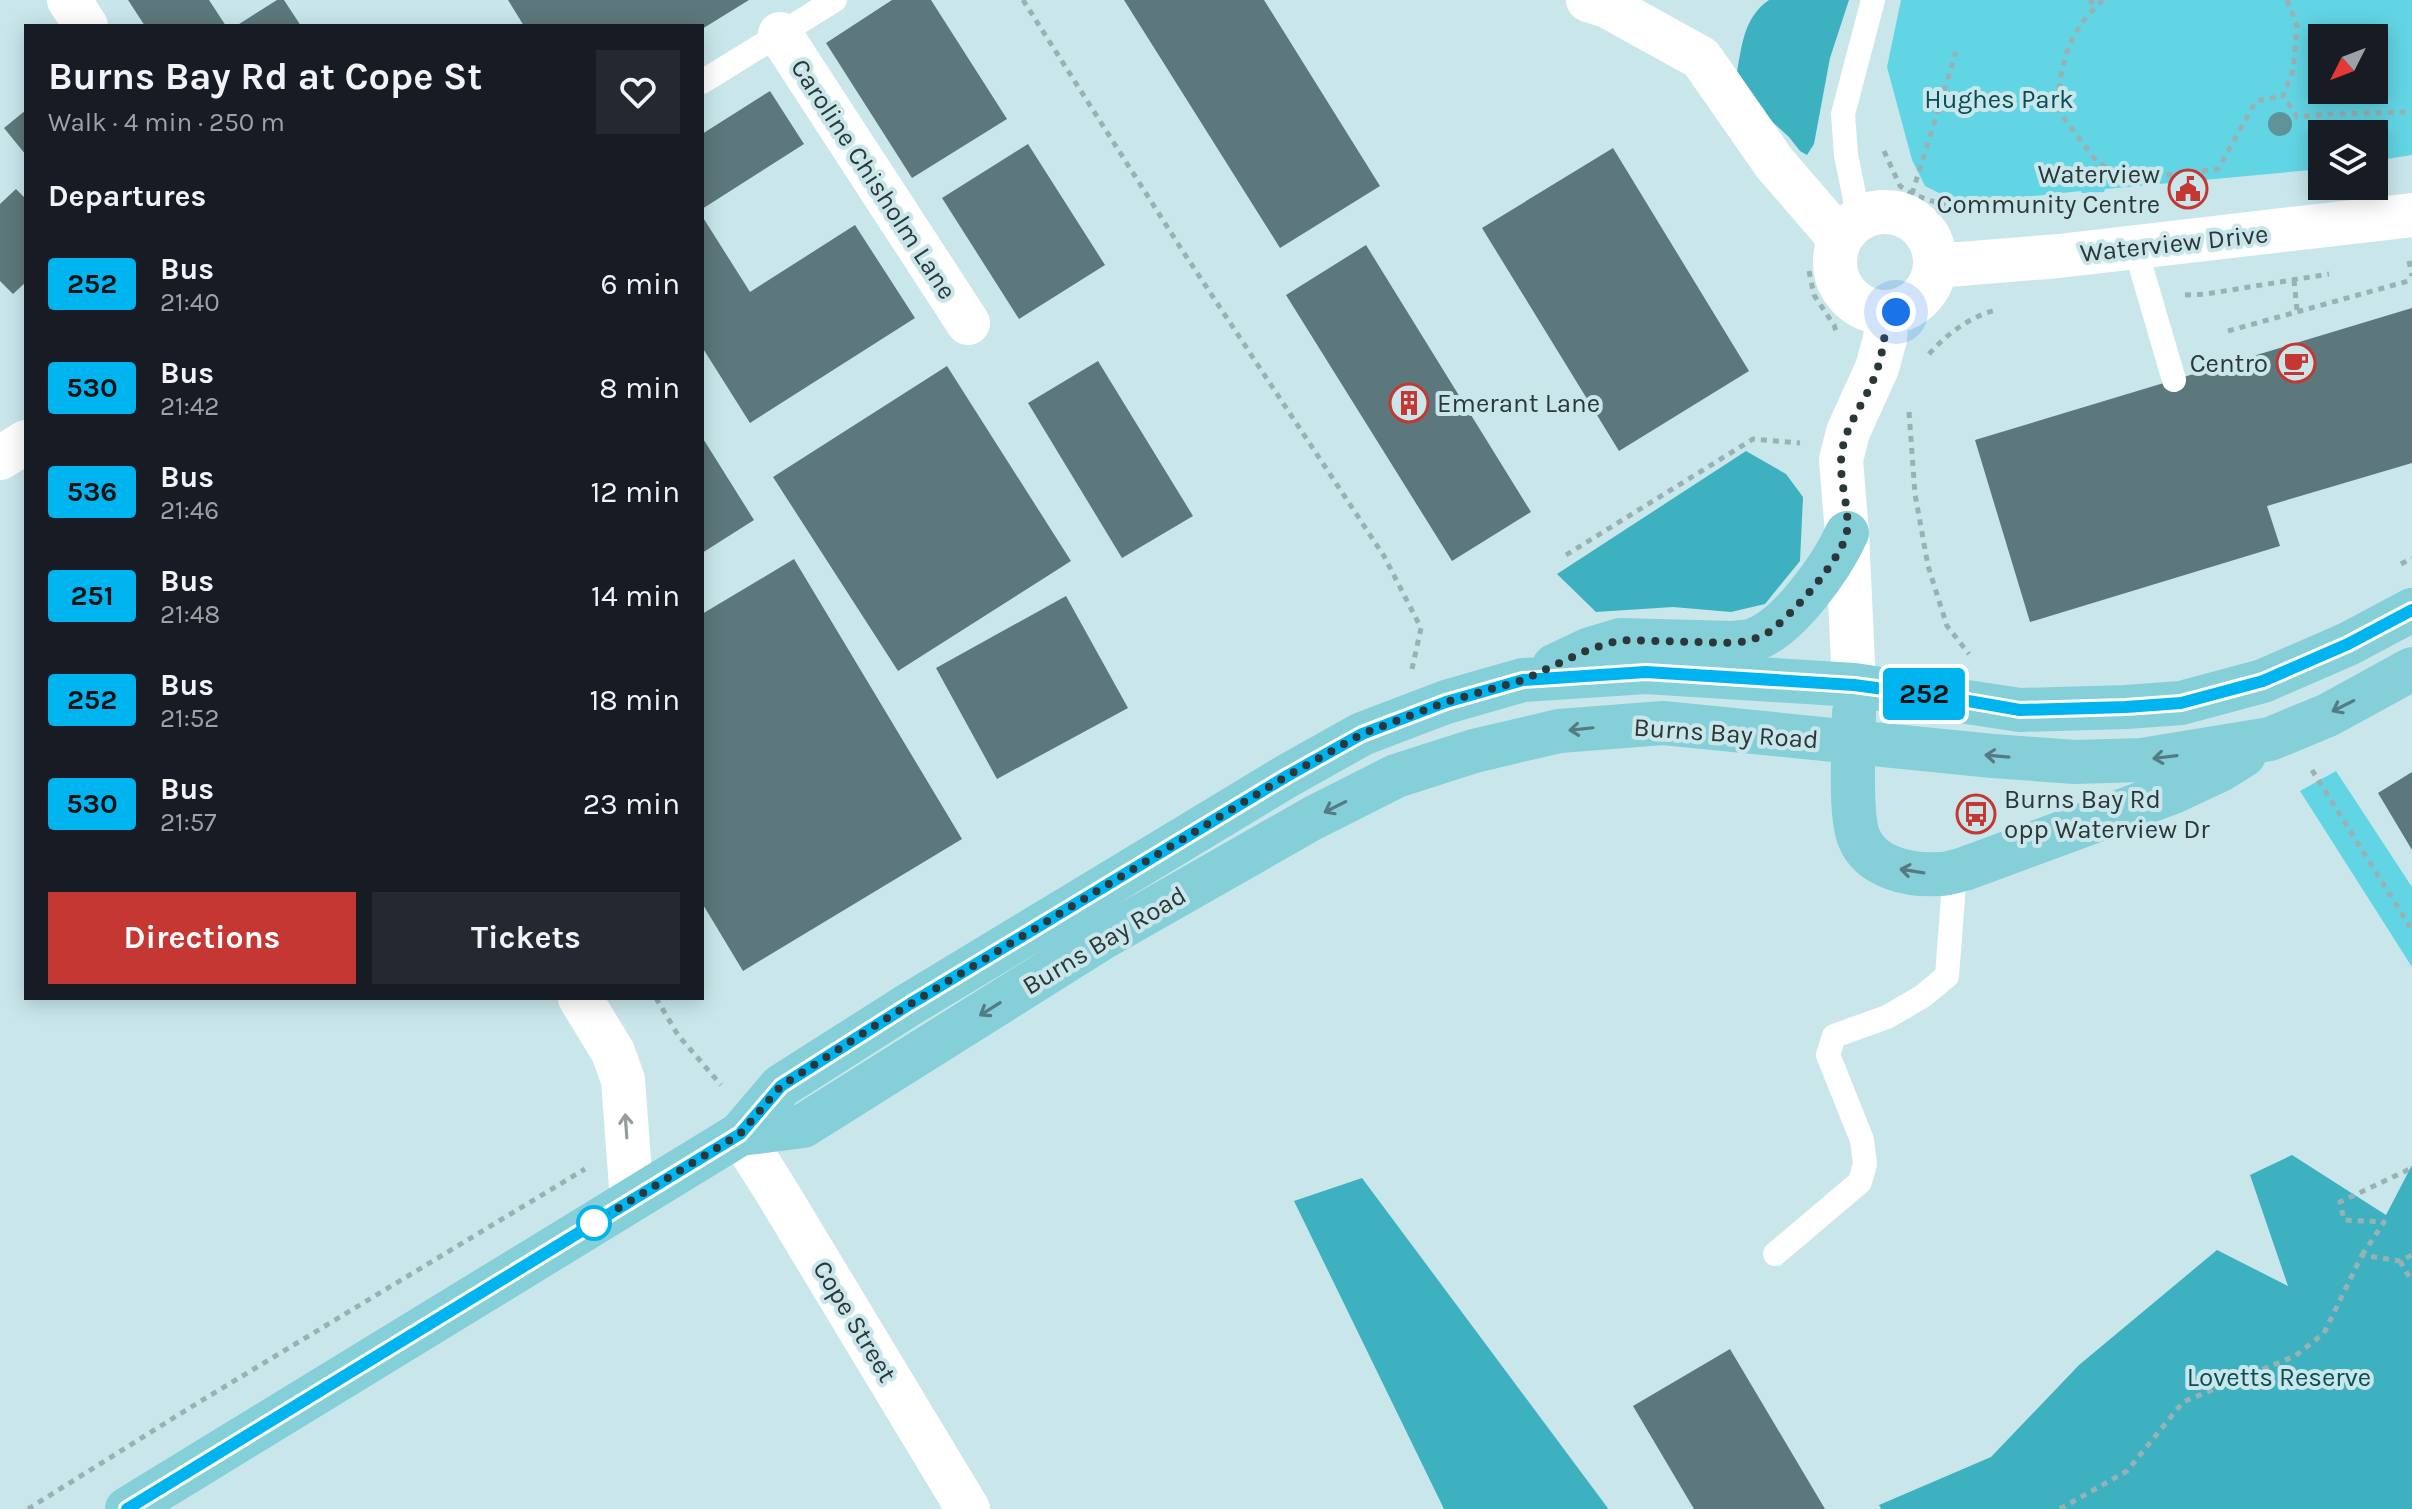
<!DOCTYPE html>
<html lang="en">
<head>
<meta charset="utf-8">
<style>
	body { margin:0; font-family:Karla,sans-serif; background:#242831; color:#f1f3f6; height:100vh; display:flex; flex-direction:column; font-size:30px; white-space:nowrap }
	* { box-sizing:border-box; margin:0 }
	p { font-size:26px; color:#9ea1a6 }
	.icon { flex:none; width:44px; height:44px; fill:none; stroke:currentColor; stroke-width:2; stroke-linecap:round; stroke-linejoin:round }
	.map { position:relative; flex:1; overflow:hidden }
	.details { position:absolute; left:24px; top:24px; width:680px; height:976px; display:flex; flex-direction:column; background:#171b24; border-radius:0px; box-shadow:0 4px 20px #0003 }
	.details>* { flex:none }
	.badge { padding:0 16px; border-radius:6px; font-size:28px; line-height:52px }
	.needle { width:52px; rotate:228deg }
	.fabs { position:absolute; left:2308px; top:24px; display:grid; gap:16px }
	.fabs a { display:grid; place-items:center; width:80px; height:80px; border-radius:0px; background:#171b24; box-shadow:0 4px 20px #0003; font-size:40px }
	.you { position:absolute; width:40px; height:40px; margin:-20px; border:6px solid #fff; border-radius:50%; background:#1a73e8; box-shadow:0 0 0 12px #1a73e833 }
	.map>.badge { position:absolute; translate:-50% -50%; box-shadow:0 0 0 4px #fff }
	h2 { padding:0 24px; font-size:30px; line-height:72px }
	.round { display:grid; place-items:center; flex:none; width:84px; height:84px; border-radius:0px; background:#242831 }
	.overview { display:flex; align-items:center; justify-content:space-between; height:136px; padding:0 24px }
	h1 { font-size:38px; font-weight:700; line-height:60px }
	.button { display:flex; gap:16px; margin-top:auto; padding:16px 24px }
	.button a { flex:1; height:92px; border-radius:0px; background:#c53732; color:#fff; font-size:32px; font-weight:700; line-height:92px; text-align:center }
	.button a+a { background:#242831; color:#f1f3f6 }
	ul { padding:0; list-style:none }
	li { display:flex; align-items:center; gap:24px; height:104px; padding:0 24px }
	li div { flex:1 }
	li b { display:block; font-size:30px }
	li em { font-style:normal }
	li .badge { min-width:88px; font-weight:700; text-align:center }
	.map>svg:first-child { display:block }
</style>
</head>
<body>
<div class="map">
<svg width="2412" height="1509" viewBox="0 0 2412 1509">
	<rect width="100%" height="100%" fill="#c9e7eb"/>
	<path fill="#62d5e4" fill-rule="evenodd" d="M1901 0H2412V155L2374 161V134H2322V169L2105 189 2104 192 2082 193 2081 191 1987 201 1968 200 1939 193 1925 186 1912 160 1887 67ZM2322 38H2374V90H2322Z
		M2336 771 2412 887V967L2300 791Z"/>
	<path fill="#3eb1c0" d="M1769 0H1849L1830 58 1814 144 1807 155 1800 151 1789 137 1767 117 1737 72C1742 45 1744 17 1769 0Z
		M1746 451 1786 474 1803 497 1800 561 1765 604 1731 612 1673 607 1596 612 1557 574Z
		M2292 1155 2386 1215 2412 1165V1509H1881L1879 1505 1991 1457 2079 1365 2217 1250 2288 1286 2250 1175Z
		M1362 1178 1607 1507 1608 1509H1444L1294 1201Z"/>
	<path fill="#5d787c" d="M128 0H209L226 26H145Z
		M277 0H284L301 26H236Z
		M508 0H749L702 29V26H524Z
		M892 0H931L1007 119 912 178 826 43Z
		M1124 0H1264L1380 186 1280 248Z
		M770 91 804 144 702 209V134Z
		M26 110V155L4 128Z
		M1028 144 1105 265 1019 319 942 198Z
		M1613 148 1749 371 1619 451 1482 228Z
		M16 189 26 199V282L13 294 0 281V204Z
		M702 216 750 292 855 225 915 318 750 423 702 347Z
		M1366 245 1531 512 1452 561 1286 295Z
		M2412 308V463L2267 506 2280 546 2030 622 1975 440Z
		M1098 361 1193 516 1122 558 1028 403Z
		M947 366 1071 561 898 671 773 477Z
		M702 437 754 520 702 553Z
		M794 559 962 839 743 971 702 903V614Z
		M1066 596 1128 708 997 779 936 668Z
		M2412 772V850L2378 793Z
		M1730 1349 1825 1509H1694L1633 1406Z"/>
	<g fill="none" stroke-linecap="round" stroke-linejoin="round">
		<path stroke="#99b1b4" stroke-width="5" stroke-dasharray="6 6" stroke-linecap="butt" d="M1023 0 1182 250 1384 556 1421 628 1412 669
			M2089 0 2096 6
			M2103 0C2067 33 2061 62 2057 109L2094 158 2120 180 2218 169 2256 101 2283 96
			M2287 0 2297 25 2293 70 2283 96 2297 117 2331 114 2412 112
			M1884 151 1900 186 1912 194 1935 202 1981 211 2071 205
			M1912 194 1956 52
			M2409 261 2412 276
			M1809 271 1814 295 1834 325 1837 334
			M2294 280 2297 310
			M2185 295 2206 294 2329 274
			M2228 331 2412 280
			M1929 354C1947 334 1969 317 1996 310
			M1909 412 1915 494 1928 566 1947 626 1969 654
			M1566 555 1753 439 1800 443
			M2401 564 2412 558
			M2312 770 2412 930
			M656 998 678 1035 721 1085
			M2362 1255 2384 1222 2344 1220 2340 1202 2412 1168
			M2400 1261 2412 1282
			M28 1509 191 1407 585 1169
			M2060 1509 2127 1471 2183 1402 2295 1356 2324 1333 2362 1255 2400 1261 2412 1255"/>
		<path stroke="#fff" stroke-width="24" d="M702 82 835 0
			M1859 219 1846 155 1843 114 1873 0
			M2135 247 2174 380
			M1775 1254 1860 1182 1865 1164 1862 1140 1828 1055 1834 1036 1887 1017 1923 996 1947 976 1955 871"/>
		<path stroke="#fff" stroke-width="44" d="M69 0 86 26
			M1588 0 1607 6 1701 58 1775 164 1840 239
			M780 34 968 323
			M1835 262a50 50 0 1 1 100 0a50 50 0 1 1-100 0Z
			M1935 266 2059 256 2412 215
			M0 458 26 442
			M1854 685 1847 533 1841 460 1848 432 1877 368 1885 339 1887 313
			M580 998 613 1052 623 1080 632 1200
			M740 1134 775 1189 968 1509"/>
		<path stroke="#85cfd8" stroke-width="44" d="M1554 666 1590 649 1620 640 1734 643C1740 642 1747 642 1753 640 1789 628 1832 566 1847 533
			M1854 713C1854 743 1849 814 1859 838 1871 868 1910 876 1940 874 1948 874 1956 871 1964 869L2173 792 2220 770 2244 755
			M740 1134 803 1126 1099 940 1313 818 1396 776 1474 751 1559 731 1663 723 1993 756 2075 762 2142 760 2270 739 2328 715 2412 669
			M127 1509 740 1134 781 1086 910 1004 1287 776 1362 734 1446 702 1523 680 1646 672 1854 685 2020 710 2126 707 2181 703 2263 681 2348 644 2412 610"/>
	</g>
	<circle fill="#5f9399" cx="2280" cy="124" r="12"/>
	<defs><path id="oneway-shaft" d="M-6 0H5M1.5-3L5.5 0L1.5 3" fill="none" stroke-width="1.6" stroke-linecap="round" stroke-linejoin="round" transform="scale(2)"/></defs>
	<g stroke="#547b81">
		<use href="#oneway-shaft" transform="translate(2343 706) rotate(153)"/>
		<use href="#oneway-shaft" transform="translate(1581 729) rotate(174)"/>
		<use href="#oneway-shaft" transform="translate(1997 756) rotate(-175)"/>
		<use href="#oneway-shaft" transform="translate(2165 757) rotate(173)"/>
		<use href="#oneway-shaft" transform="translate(1335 807) rotate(153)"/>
		<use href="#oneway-shaft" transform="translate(1912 871) rotate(-171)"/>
		<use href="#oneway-shaft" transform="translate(990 1009) rotate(148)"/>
	</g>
	<use stroke="#969b9c" href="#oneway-shaft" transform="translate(626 1126) rotate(-94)"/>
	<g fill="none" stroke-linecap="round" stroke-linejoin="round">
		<defs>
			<path id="line" d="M127 1509 740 1134 781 1086 910 1004 1287 776 1362 734 1446 702 1523 680 1646 672 1854 685 1951 698 2020 710 2126 707 2181 703 2263 681 2348 644 2412 610"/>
		</defs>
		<use href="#line" stroke="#fff" stroke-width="18"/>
		<use href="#line" stroke="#00b5ef" stroke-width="12"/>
		<path stroke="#2c3739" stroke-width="8" stroke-dasharray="0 14.4" d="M594 1223 740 1134 781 1086 884 1020 1287 776 1362 734 1446 702 1523 680 1590 649 1620 640 1734 643C1747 641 1758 639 1769 632 1790 617 1844 557 1847 531 1850 504 1836 476 1843 446 1848 424 1862 405 1871 385 1882 362 1885 337 1887 313L1896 312"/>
	</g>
	<defs>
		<symbol id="civic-ring" viewBox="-11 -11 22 22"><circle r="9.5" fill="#c9e7eb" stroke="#c53732" stroke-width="1.5"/><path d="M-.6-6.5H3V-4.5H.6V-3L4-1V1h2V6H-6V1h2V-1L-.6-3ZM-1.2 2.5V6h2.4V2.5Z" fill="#c53732"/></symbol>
		<symbol id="cafe-ring" viewBox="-11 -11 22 22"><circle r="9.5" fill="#c9e7eb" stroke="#c53732" stroke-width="1.5"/><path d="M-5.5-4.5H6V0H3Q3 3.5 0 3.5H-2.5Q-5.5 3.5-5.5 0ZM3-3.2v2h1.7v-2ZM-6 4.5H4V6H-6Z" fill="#c53732"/></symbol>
		<symbol id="building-ring" viewBox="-11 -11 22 22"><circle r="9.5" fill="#c9e7eb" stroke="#c53732" stroke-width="1.5"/><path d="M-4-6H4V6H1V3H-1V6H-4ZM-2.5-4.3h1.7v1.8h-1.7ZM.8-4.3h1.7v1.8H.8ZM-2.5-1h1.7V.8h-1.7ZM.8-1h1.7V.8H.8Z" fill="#c53732"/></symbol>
		<symbol id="bus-ring" viewBox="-11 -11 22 22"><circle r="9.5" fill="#c9e7eb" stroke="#c53732" stroke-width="1.5"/><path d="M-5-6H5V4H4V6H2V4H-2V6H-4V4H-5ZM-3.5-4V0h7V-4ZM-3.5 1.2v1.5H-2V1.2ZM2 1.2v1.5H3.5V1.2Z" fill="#c53732"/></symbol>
	</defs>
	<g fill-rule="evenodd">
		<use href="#civic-ring" x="2166" y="167" width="44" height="44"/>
		<use href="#cafe-ring" x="2274" y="341" width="44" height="44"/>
		<use href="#building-ring" x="1387" y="381" width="44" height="44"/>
		<use href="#bus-ring" x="1954" y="792" width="44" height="44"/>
	</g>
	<circle fill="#fff" stroke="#00b5ef" stroke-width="4" cx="594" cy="1223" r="16"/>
	<g text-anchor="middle" stroke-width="8" stroke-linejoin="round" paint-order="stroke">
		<g font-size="26" fill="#094e56" stroke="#c9e7eb">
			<text x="1999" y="108">Hughes Park</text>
			<text x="2279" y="1386">Lovetts Reserve</text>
		</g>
		<g font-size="26" fill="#2c3739" stroke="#c9e7eb" text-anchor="end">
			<text x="2160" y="183">Waterview<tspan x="2160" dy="30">Community Centre</tspan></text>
			<text x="2268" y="372">Centro</text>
			<text x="1437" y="412" text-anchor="start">Emerant Lane</text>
			<text x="2004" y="808" text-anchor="start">Burns Bay Rd<tspan x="2004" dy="30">opp Waterview Dr</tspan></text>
		</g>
		<g font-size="26" fill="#2c3739" stroke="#c9e7eb">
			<text transform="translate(874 179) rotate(57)" y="9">Caroline Chisholm Lane</text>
			<text transform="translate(2174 243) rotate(-6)" y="9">Waterview Drive</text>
			<text transform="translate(1726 733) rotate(4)" y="9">Burns Bay Road</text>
			<text transform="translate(1104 940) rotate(-31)" y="9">Burns Bay Road</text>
			<text transform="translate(855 1321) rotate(59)" y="9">Cope Street</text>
		</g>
	</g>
</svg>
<div class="fabs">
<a><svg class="needle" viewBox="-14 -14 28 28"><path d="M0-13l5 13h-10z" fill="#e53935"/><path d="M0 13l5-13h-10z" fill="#9ea1a6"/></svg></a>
<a><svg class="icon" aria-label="layers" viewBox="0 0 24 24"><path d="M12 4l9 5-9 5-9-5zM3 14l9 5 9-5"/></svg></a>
</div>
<div class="you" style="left:1896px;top:312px"></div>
<b class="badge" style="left:1924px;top:694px;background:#00b5ef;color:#111">252</b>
<section class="details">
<div class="overview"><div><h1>Burns Bay Rd at Cope St</h1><p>Walk · 4 min · 250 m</p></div><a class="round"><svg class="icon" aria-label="heart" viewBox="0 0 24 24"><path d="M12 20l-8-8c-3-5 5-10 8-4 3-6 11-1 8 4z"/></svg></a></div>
<h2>Departures</h2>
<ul>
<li><span class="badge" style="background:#00b5ef;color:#111">252</span><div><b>Bus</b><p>21:40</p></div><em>6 min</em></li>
<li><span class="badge" style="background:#00b5ef;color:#111">530</span><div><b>Bus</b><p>21:42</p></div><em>8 min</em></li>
<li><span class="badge" style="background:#00b5ef;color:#111">536</span><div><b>Bus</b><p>21:46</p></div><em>12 min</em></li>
<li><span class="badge" style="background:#00b5ef;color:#111">251</span><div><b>Bus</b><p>21:48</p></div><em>14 min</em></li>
<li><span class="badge" style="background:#00b5ef;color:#111">252</span><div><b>Bus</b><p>21:52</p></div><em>18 min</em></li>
<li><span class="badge" style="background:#00b5ef;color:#111">530</span><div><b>Bus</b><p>21:57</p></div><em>23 min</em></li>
</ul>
<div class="button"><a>Directions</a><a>Tickets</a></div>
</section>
</div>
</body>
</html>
